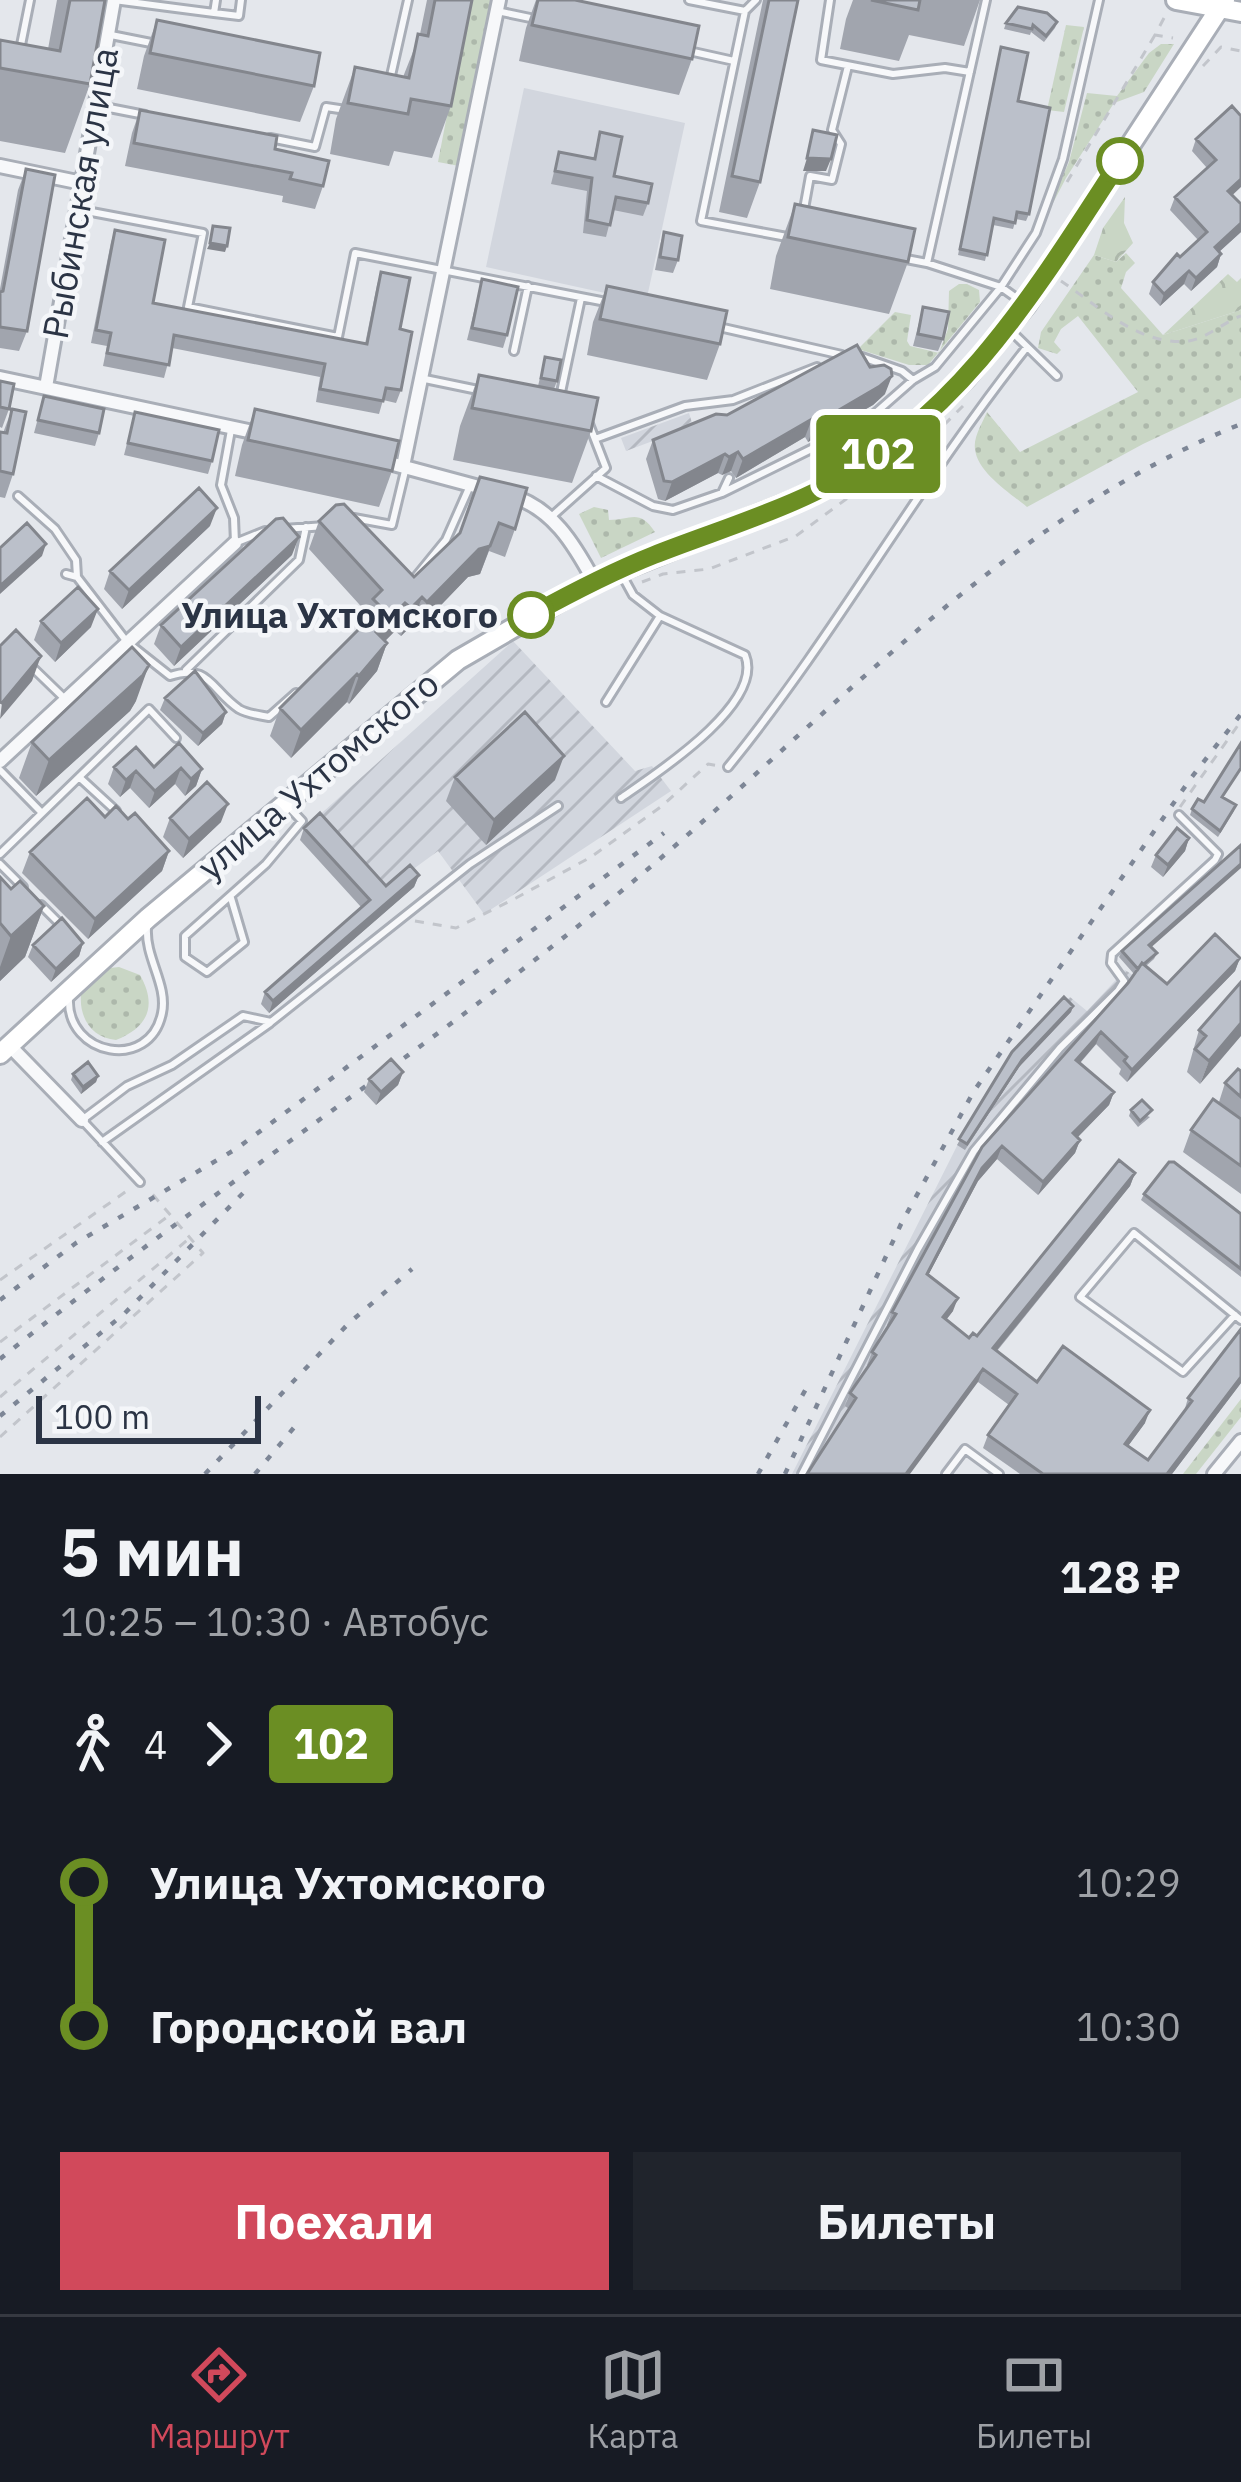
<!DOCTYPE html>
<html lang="ru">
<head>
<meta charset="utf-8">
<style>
	body { margin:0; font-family:"IBM Plex Sans",sans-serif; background:#20242c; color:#f1f3f6; height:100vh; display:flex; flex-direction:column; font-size:45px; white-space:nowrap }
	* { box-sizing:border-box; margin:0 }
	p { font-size:39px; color:#9ea1a6 }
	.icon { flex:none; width:66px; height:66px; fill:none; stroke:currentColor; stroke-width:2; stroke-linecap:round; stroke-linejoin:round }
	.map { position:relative; height:1474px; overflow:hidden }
	.drawer { display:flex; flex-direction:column; background:#171b24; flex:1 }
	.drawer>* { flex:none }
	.badge { padding:0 24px; border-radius:9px; font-size:42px; line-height:78px }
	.scale { position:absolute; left:36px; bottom:30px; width:225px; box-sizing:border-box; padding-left:12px; border:6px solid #2b3445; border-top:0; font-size:33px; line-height:42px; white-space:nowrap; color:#2b3445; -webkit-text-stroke:9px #f4f6f9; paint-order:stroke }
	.map>.badge { position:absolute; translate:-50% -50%; box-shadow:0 0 0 6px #fff }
	.legs { display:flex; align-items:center; gap:18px; height:132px; padding:0 60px; font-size:39px }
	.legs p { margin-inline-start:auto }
	.summary { display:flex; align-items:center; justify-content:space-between; height:204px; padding:0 60px }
	h1 { font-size:66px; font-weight:700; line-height:90px }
	.button { display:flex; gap:24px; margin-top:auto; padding:24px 60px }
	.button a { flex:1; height:138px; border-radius:0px; background:#d1495b; color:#fff; font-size:48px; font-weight:700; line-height:138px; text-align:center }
	.button a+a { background:#20242c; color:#f1f3f6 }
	ul { padding:0 60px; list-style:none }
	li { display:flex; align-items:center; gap:42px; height:144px; font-size:45px }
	li i { display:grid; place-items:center; width:18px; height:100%; margin:0 15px; background:currentColor }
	li i::after { content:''; width:30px; height:30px; margin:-15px; border:9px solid; border-radius:50%; background:#171b24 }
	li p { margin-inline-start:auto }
	li:first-child i { background:linear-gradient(#0000 50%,currentColor 0) }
	li:last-child i { background:linear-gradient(currentColor 50%,#0000 0) }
	.tab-bar { display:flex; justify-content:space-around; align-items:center; height:168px; border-top:3px solid #363941; background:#171b24; font-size:33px; color:#9ea1a6 }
	.tab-bar a { display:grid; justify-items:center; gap:6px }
	.tab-bar .active { color:#d1495b }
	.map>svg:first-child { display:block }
</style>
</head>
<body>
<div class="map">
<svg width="1241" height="1474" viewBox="0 0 1241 1474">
	<defs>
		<pattern id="industrial-furrows" width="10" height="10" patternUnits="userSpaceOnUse" patternTransform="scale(3)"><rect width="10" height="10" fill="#d2d6de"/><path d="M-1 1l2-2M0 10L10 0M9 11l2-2" fill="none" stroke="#b4b8c0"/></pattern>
		<pattern id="grass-dots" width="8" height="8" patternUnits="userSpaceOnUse" patternTransform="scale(3)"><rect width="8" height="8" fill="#c9d6c5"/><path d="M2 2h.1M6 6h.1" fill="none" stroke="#adb8ab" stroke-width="1.8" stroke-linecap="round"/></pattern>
		<pattern id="forest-crowns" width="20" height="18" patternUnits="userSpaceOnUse" patternTransform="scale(3)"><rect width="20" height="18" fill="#c9d6c5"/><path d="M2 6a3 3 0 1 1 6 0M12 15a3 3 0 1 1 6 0" fill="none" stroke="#adb8ab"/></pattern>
	</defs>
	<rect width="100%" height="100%" fill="#e4e7ec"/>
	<path fill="#d2d6de" d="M524 88 685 123 646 302 486 267Z"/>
	<path fill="url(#industrial-furrows)" d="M689 413 693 426 626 451 621 438Z
		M513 641 635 771 652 766 671 791 484 914 438 851 382 892 314 820Z
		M1125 970 1148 985 978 1181 899 1330 872 1474H792L963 1134 1010 1058 1062 1003 1070 997 1087 1011Z"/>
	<path fill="url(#grass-dots)" d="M469 0H491L459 166 438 162Z
		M1066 25 1084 27 1064 112 1047 110Z
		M1161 44H1174L1144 92 1114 103 1066 178 1041 226 1069 162 1087 93 1117 96 1149 53Z
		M1126 253 1135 263 1126 272 1121 288 1163 335 1241 310V398L1143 444 1027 507C1010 493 977 472 975 449 973 437 983 422 987 412L1020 452 1138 392 1078 316 1061 329 1054 342 1061 350 1057 354 1038 348 1041 332 1094 255 1116 262Z
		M959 284H967L979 290 980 302 928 365H909L858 349 895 312 911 315 907 341 910 346 939 353 948 329 949 291Z
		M594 507 608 510 609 520C631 520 639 508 655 532L601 558 579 514Z
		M119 967 140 975C157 1005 149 1027 116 1040 92 1038 79 1018 81 995L110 968Z
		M1241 1399V1417L1196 1474H1183Z"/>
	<path fill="url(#forest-crowns)" d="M1125 197 1124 223 1133 243 1116 262 1094 255 1103 228Z
		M1228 274 1237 282 1241 278V310L1163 335Z"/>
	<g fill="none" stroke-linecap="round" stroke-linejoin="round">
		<defs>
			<path id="lane" d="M114 0 214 13 216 0
				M689 0 745 11 756 0
				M830 0 821 60 893 74 945 68 970 72
				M497 11 535 19
				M745 11 701 221 787 237
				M214 13 239 16 241 0
				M111 35 151 43
				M20 50 30 0
				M689 51 734 61
				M390 80 408 0
				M99 106 145 115
				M270 138 315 147 326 107 346 110
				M804 209 810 176 832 180 841 144 832 130 848 66
				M81 210 203 233 188 307 338 337 355 253 606 302
				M901 258 927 263 986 0
				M927 263 1001 287 1022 302
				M719 327 842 355
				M1011 331 1057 376
				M514 351 528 286
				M862 357 902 371 913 380
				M420 378 478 390
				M560 397 581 298
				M231 430 221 485 234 518 235 543 265 531
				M595 439 685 406 733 400 817 367
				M596 476 653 506 673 510 722 493 729 478
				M722 493 864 423 913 380 935 367 1001 287 1036 233 1063 159 1099 0
				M18 496 55 529 76 560 77 577 127 642 170 676C209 663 211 690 239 709 247 714 259 715 269 717L296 693
				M354 518 392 525 405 471
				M550 518 606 468 589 424
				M284 529 325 526
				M66 574 77 577
				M415 578 446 540 469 488
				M33 668 65 699
				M186 670 299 560 306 527
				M606 702 660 616 633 595 622 575
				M728 767C837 633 920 481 1027 347
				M0 770 42 813
				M79 777 116 811
				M621 798C654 775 765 704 745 655L660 616
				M0 854 149 709 176 738
				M0 864 23 887
				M231 898 244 942 207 972 185 957V936L266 864 302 821 286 804
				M41 905 61 925
				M69 998C66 1056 150 1072 162 1013 168 985 145 958 147 928
				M102 1142 270 1023
				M140 1182 82 1120 127 1086 172 1065 243 1016 271 1022 470 864 558 806
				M1235 1315 1183 1372 1080 1297 1134 1233 1241 1320
				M802 1474 918 1249 974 1151 1060 1048 1118 991 1124 981 1111 963 1112 954 1215 860 1218 854 1179 815
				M946 1474 965 1449 999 1474"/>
			<path id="street" d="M0 166 82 183
				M0 378 262 434
				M46 387 114 0
				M382 461 490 490
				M403 466 499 0
				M509 495C552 507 574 544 594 581
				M0 761 235 543
				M9 1045 82 1120
				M1214 1474 1241 1441"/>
			<path id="secondary" d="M1176 0 1241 12
				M0 1054 148 918 458 660 594 581 815 492 866 462 920 423 966 378 1026 305 1225 0"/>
		</defs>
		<use href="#lane" stroke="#a9aeb7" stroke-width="12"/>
		<use href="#street" stroke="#a9aeb7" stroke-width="18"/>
		<use href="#secondary" stroke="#a9aeb7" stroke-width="24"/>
		<path stroke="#c2c5cb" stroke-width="3" stroke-dasharray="9 9" stroke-linecap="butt" d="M1164 18 1155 35 1173 38
			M1203 66 1221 47 1241 51
			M1067 182 1155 35
			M1061 281C1098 306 1141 347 1189 341 1207 338 1224 322 1241 316
			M944 425 963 406
			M642 582 663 574 709 569 796 536 928 439
			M1180 807 1241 721
			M415 921 456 928 516 898 591 857 662 806 708 764 720 766
			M0 1280 131 1188
			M0 1342 171 1214
			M0 1397 191 1237
			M0 1437 203 1253 148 1189"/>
		<use href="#lane" stroke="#f7f8fa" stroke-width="6"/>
		<use href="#street" stroke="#f7f8fa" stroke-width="12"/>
		<use href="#secondary" stroke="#fff" stroke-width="18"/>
		<path stroke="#7d8696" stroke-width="4.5" stroke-dasharray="6 12" stroke-linecap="butt" d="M0 1300 76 1243 236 1149 664 833
			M0 1359C197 1200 411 1062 608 902 814 736 990 525 1241 424
			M0 1416 125 1313 251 1185
			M205 1474 348 1324 412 1269
			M255 1474 297 1424
			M758 1474 811 1380
			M785 1474 901 1224 974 1091 1191 778 1241 714"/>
	</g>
	<path fill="#a1a5ae" d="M57 0H105L90 84 65 153 0 141V40L48 49Z
		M427 0H472L451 106 432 158 394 151 389 166 330 154 336 119 355 67 403 77 420 34Z
		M536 0H575L692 59 679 95 519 61 526 28Z
		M763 0H798L760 182 747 218 719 212Z
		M853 0H980L964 46 909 35 899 61 840 49 846 19Z
		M157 20 314 86 300 122 137 89 144 56Z
		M1057 22 1055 28 1044 42 1031 32 1030 35 1004 29 1006 23Z
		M1001 47 1018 101 1029 214 1026 221 1016 219 1013 229 993 225 985 261 958 255Z
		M1232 106 1233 195 1241 204V232L1219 252 1221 254 1217 267 1191 291 1184 284 1160 306 1149 294 1153 282 1198 240 1170 210 1175 197 1207 168 1192 151 1196 139Z
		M140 110 275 149 323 186 315 209 282 202 283 196 125 166 132 133Z
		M600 132 614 176 648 203 643 216 613 210 606 237 583 233 587 191 551 184 559 152 593 159Z
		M26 169 27 331 19 351 0 348V289L18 190Z
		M795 204 908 262 889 314 770 289 776 256Z
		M115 230 153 303 365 344 377 285 381 272 400 329 401 390 396 403 383 400 379 414 316 402 320 377 172 348 164 378 103 366 107 346 91 343 111 242Z
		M664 232 678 260 673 273 655 270 660 245Z
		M482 279 507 335 503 348 467 340Z
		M607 286 720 344 707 380 587 355 593 322Z
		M923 307 943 339 938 351 913 346Z
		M545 357 557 381 554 389 591 431 572 483 453 460 460 426 479 375 538 386Z
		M0 381 9 409 2 428 0 427Z
		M885 394 873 405 808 442 805 437 736 478 731 471 722 475 718 473 665 501 658 499 646 459 653 440 727 415Z
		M44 396 99 433 95 446 34 433Z
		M12 409 13 474 5 498 0 497V432L3 433Z
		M255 409 392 471 379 507 235 476 242 445Z
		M135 412 212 461 208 474 124 455Z
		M480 477 515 529 505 557 489 551 480 574 468 577 417 630 412 625 401 636 395 631 385 641 387 643 377 671 349 704 347 702 291 758 270 736 280 708 364 624 368 614 309 549 319 521 414 577 460 533Z
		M210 526 122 609 104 589 110 571Z
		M292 555 174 666 154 644 161 625Z
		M41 621 91 627 55 662 34 640Z
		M165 698 226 712 222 724 198 746 160 710Z
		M136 701 130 711 36 796 19 778 32 742Z
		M114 767H154L202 769 196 786 185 796 175 784 149 808 130 788 120 797 108 784Z
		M455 777 555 780 486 845 446 801Z
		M1224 797 1234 811 1218 837 1190 815 1192 809 1204 802Z
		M105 817 128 819 169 851 162 871 88 939 22 873 30 852Z
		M170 818 221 822 183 858 163 837Z
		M304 828 386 886 419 875 414 887 269 1013 261 1004 265 992 361 907 300 840Z
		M1189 838 1185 851 1163 877 1151 867 1156 855Z
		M0 877 11 889 44 906 25 957 0 981Z
		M83 943 79 956 51 982 28 957 33 945Z
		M1151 947 1157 953 1154 959 1146 966 1167 984 1240 958 1235 971 1127 1082 1119 1074 1121 1069 1096 1044 1080 1063 1114 1092 1109 1105 1077 1138 1080 1140 1075 1153 1038 1195 997 1159 978 1181 928 1275 953 1311 946 1320 969 1338 977 1336 1135 1173 1130 1186 997 1351 1037 1382 1145 1423 1128 1446 1148 1460 1184 1412 1188 1398 1241 1329V1383L1172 1474H1020L983 1448 988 1435 1009 1405 978 1382 849 1409 845 1406 850 1393 869 1366 867 1365 872 1352 889 1326 887 1325 892 1312 982 1147 1128 983 1134 974 1119 957 1122 951Z
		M1241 982 1200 1084 1187 1072 1199 1030Z
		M1073 1006 1071 1012 1019 1067 965 1150 957 1145 1012 1052Z
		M1241 1071V1194L1183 1152 1191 1130 1219 1102 1225 1083Z
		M403 1072 398 1085 376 1105 364 1092 369 1079Z
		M73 1074 98 1076 96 1082 81 1094 71 1080Z
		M1131 1110 1150 1117 1138 1127 1129 1116Z
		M1144 1194 1241 1214V1277L1141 1200Z"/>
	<path fill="#83868d" d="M807 158 831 159 826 171H803Z
		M1241 179V187L1224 203 1228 191Z
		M1241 223V232L1210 260 1215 247Z
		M210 243 227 246 225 252 207 249Z
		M1221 254 1217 267 1191 291 1196 278Z
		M1189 271 1184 284 1160 306 1164 294Z
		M892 376 885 394 873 405 808 442 815 424Z
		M812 419 805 437 736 478 743 459Z
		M738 452 731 471 722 475 729 457Z
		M725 454 718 473 665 501 672 482Z
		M217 508 210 526 122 609 129 590Z
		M499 523 480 574 468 577 417 630 427 602Z
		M299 537 292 555 174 666 181 647Z
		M46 544 42 556 0 594V586Z
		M422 597 412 625 401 636 411 608Z
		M405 603 395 631 366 660 376 632Z
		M98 609 91 627 55 662 61 643Z
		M387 643 377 671 349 704 359 676Z
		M41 656 32 681 0 719 2 703Z
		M149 665 136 701 130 711 36 796 49 760Z
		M357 674 347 702 291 758 301 730Z
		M226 712 222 724 198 746 203 733Z
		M564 756 555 780 486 845 494 820Z
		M181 768 175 784 149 808 155 791Z
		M202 769 196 786 185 796 191 779Z
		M136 771 130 788 120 797 126 780Z
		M228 804 221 822 183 858 189 839Z
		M1189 838 1185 851 1163 877 1168 865Z
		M169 851 162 871 88 939 95 919Z
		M1241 864V868L1147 951 1149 945Z
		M419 875 414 887 269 1013 273 1001Z
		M44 906 25 957 0 981V967L11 936Z
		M83 943 79 956 51 982 56 969Z
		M1240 958 1235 971 1127 1082 1132 1070Z
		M1073 1006 1071 1012 1019 1067 965 1150 1022 1060Z
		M1241 1023V1036L1200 1084 1209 1061Z
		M1101 1032 1096 1044 1071 1073 1076 1060Z
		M403 1072 398 1085 376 1105 381 1092Z
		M98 1076 96 1082 81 1094 83 1087Z
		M1114 1092 1109 1105 1069 1146 1073 1133Z
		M1080 1140 1075 1153 1038 1195 1043 1182Z
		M1002 1146 997 1159 978 1181 922 1287 927 1274 982 1168Z
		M1135 1173 1130 1186 988 1361 993 1348Z
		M958 1298 953 1311 938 1330 943 1317Z
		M983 1369 978 1382 910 1474H906Z
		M1241 1377V1383L1172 1474H1167Z
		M1150 1410 1145 1423 1120 1457 1125 1444Z"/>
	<path fill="#bbc0ca" stroke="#83868d" stroke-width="3" d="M70 0H105L90 84 0 68V40L60 51Z
		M435 0H472L451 106 411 99 408 114 348 103 355 67 409 78 418 34 428 36Z
		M538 0H575L699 26 692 59 532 25Z
		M769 0H798L760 182 732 176Z
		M871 0H920L918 10Z
		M1018 7 1047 13 1057 22 1046 36 1033 25 1032 29 1006 23Z
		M157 20 320 53 314 86 150 53Z
		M1001 47 1028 53 1018 101 1050 108 1029 214 1017 212 1015 223 994 218 987 255 960 249Z
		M1232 106 1241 116V179L1228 191 1241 204V223L1215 247 1221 254 1196 278 1189 271 1164 294 1153 282 1177 254 1180 257 1207 232 1175 197 1216 160 1196 139Z
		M140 110 277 136 275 149 329 161 323 186 290 179 292 173 134 143Z
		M813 130 837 135 831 159 807 158Z
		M600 132 622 137 614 176 652 184 648 203 616 197 610 225 587 220 592 178 555 171 559 152 595 159Z
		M26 169 55 175 27 331 0 327V292L3 291Z
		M795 204 915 229 908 262 788 237Z
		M213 226 230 228 227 246 210 243Z
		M115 230 165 240 153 303 367 344 381 272 410 278 400 329 412 332 401 390 386 388 383 401 320 389 325 364 174 335 169 365 107 353 111 333 96 330Z
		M664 232 682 236 678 260 660 257Z
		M482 279 518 287 507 335 472 328Z
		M607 286 727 311 720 344 600 319Z
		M923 307 949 312 943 339 918 334Z
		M857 345 870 367 884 365 891 369 892 376 880 386 815 424 812 419 743 459 738 452 729 457 725 454 672 482 664 481 653 440 716 414 727 415Z
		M545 357 561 360 557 381 541 378Z
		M479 375 598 398 591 431 472 408Z
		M0 381 14 384 9 409 0 407Z
		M44 396 104 409 99 433 38 420Z
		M12 409 26 412 13 474 0 471V432L7 433Z
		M255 409 399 441 392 471 248 440Z
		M135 412 219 430 212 461 128 443Z
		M480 477 527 488 515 529 499 523 490 546 479 549 427 602 422 597 411 608 405 603 376 632 387 643 359 676 357 674 301 730 280 708 381 607 373 599 382 590 319 521 336 505 344 504 414 577 460 533Z
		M199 488 217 508 129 590 110 571Z
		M283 518 299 537 181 647 161 625 276 519Z
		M27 523 46 544 0 586V548Z
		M78 587 98 609 61 643 41 621Z
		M16 630 41 656 2 703 0 702V646Z
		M132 647 149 665 143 675 49 760 32 742Z
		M195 671 226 712 203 733 165 698Z
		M525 712 564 756 494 820 455 777Z
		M179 743 202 769 191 779 181 768 155 791 136 771 126 780 114 767 136 747 154 767Z
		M1241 743V768L1222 797 1236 805 1220 831 1192 809 1198 799 1204 802Z
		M207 782 228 804 189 839 170 818Z
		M87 798 105 817 116 806 128 819 135 813 169 851 95 919 30 852Z
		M320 813 386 886 410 865 419 875 273 1001 265 992 370 900 304 828Z
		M1177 828 1189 838 1168 865 1156 855Z
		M1241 845V864L1149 945 1157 953 1144 964 1142 963 1138 969 1122 951Z
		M0 877 11 889 20 881 44 906 11 936 0 923Z
		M62 918 83 943 56 969 33 945Z
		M1215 934 1240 958 1132 1070 1124 1061 1127 1057 1101 1032 1076 1060 1114 1092 1073 1133 1080 1140 1043 1182 1002 1146 982 1168 927 1274 958 1298 943 1317 969 1338 973 1333 977 1336 1119 1160 1135 1173 993 1348 1037 1382 1063 1346 1150 1410 1125 1444 1148 1460 1192 1401 1188 1398 1241 1329V1377L1167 1474H1043L988 1435 1017 1394 983 1369 906 1474H807L856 1398 850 1393 876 1355 872 1352 896 1314 892 1312 982 1147 1128 983 1142 963 1167 984Z
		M1241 982V1023L1209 1061 1195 1049 1206 1036 1199 1030Z
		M1064 997 1073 1006 1022 1060 967 1144 959 1139 1012 1052Z
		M391 1059 403 1072 381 1092 369 1079Z
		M88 1062 98 1076 83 1087 73 1074Z
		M1238 1069 1241 1071V1097L1225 1083Z
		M1213 1099 1241 1119V1166L1191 1130Z
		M1142 1100 1152 1110 1140 1121 1131 1110Z
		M1169 1162H1174L1241 1214V1269L1144 1194Z"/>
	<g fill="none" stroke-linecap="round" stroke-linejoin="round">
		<defs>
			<path id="line-1" d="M531 615C571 593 611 572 654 555 707 534 764 517 815 492 958 421 1036 290 1120 161"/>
		</defs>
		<use href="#line-1" stroke="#fff" stroke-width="27"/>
		<use href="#line-1" stroke="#6b8e23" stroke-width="18"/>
	</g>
	<g fill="#fff" stroke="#6b8e23" stroke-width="6">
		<circle cx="1120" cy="161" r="21"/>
		<circle cx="531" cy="615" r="21"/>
	</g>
	<g text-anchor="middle" stroke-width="9" stroke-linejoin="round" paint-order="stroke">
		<g font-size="36" fill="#2b3445" stroke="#f4f6f9">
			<text transform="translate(80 193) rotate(-80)" y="13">Рыбинская улица</text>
			<text transform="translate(318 775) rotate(-40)" y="13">улица Ухтомского</text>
		</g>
		<g font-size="36" font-weight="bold" fill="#2b3445" stroke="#f4f6f9" text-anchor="end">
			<text x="498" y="628">Улица Ухтомского</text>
		</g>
	</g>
</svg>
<div class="scale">100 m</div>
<b class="badge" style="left:878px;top:454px;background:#6b8e23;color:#fff">102</b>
</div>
<section class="drawer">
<div class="summary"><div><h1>5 мин</h1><p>10:25 – 10:30 · Автобус</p></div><b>128 ₽</b></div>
<div class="legs"><svg class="icon" aria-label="walk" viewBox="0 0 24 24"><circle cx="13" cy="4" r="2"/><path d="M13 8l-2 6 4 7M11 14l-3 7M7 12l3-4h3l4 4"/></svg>4<svg class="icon" aria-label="forward" viewBox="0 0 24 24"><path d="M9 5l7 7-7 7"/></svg><b class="badge" style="background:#6b8e23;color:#fff">102</b></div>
<ul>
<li><i style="color:#6b8e23"></i><b>Улица Ухтомского</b><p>10:29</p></li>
<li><i style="color:#6b8e23"></i><b>Городской вал</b><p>10:30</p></li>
</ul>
<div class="button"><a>Поехали</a><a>Билеты</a></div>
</section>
<nav class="tab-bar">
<a class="active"><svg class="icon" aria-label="directions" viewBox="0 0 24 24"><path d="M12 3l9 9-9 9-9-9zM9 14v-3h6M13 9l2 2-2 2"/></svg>Маршрут</a>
<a><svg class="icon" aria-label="map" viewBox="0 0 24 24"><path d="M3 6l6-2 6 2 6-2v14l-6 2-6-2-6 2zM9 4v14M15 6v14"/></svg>Карта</a>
<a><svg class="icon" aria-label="tickets" viewBox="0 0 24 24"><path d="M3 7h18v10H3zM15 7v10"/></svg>Билеты</a>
</nav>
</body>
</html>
